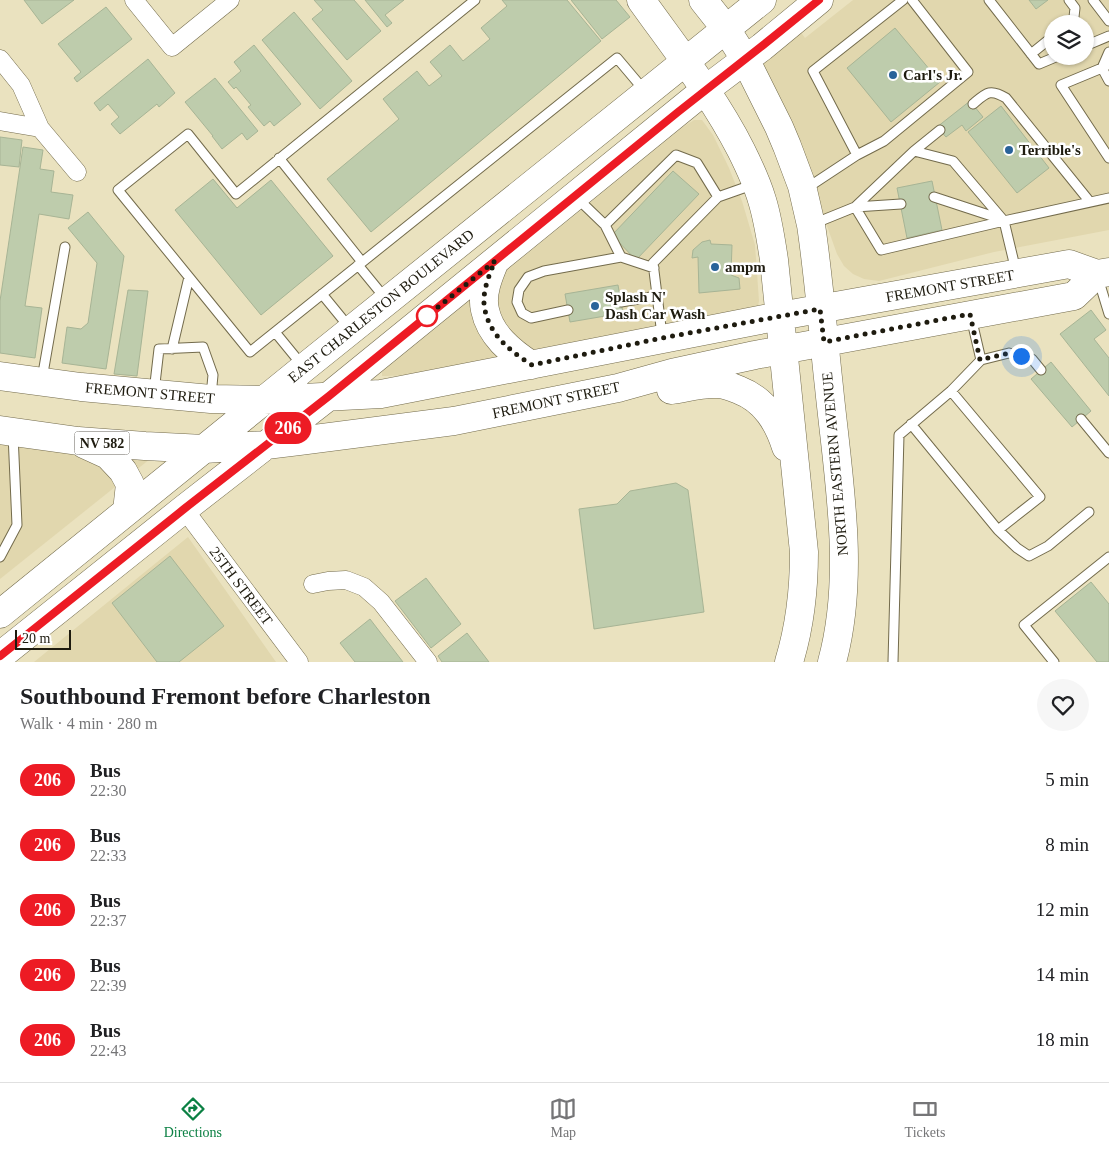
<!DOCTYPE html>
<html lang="en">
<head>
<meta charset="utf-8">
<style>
	body { margin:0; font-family:Georgia,serif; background:#f6f6f6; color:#202124; height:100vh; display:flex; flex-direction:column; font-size:19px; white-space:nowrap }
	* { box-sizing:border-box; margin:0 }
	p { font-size:16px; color:#757577 }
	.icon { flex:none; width:28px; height:28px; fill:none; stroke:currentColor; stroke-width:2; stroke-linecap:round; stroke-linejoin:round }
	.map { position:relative; height:662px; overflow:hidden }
	.drawer { display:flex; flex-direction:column; background:#fff; flex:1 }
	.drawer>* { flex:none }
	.badge { padding:0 10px; border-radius:16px; font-size:18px; line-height:32px }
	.controls { position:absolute; left:1044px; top:15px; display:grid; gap:10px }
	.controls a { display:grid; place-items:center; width:50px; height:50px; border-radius:50%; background:#fff; box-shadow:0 1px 4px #0004; font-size:25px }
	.scale { position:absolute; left:15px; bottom:12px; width:56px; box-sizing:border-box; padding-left:5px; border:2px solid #1e1b0f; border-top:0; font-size:14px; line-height:18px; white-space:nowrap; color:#1e1b0f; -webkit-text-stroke:4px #fff; paint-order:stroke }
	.you { position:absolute; width:25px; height:25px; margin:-12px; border:4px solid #fff; border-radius:50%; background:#1a73e8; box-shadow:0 0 0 8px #1a73e833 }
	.map>.badge { position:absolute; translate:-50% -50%; box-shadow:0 0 0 2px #fff }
	.round { display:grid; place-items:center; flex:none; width:52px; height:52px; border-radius:26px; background:#f6f6f6 }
	.summary { display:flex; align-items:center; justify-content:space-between; height:85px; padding:0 20px }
	h1 { font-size:24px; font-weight:700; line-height:38px }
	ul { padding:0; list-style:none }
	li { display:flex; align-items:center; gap:15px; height:65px; padding:0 20px }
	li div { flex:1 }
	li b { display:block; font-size:19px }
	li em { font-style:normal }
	li .badge { min-width:55px; font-weight:700; text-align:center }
	.tabs { display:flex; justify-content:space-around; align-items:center; height:70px; border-top:1px solid #e0e0e0; background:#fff; font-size:14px; color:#757577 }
	.tabs a { display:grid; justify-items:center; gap:2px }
	.tabs .current { color:#0b8043 }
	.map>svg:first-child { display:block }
</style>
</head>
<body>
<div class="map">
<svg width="1109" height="662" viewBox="0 0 1109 662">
	<rect width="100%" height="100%" fill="#eae2bf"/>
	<path fill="#e1d7ae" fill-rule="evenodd" d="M853 0H1109V230L994 252 879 281 864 279 853 274 844 266 837 254 808 173 756 70 775 52 800 31 805 38ZM1052 24H1085V56H1052Z
		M694 120H702L713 135 729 168 742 201 755 245 759 301 757 311 409 375 387 376H382V372L683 127Z
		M0 440 150 459 0 579Z
		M188 537 276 662H34Z"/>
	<path fill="#beccac" stroke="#a7b495" d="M24 0H74L42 24Z
		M314 0H354L381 31 347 60 312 19 323 10Z
		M365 0H404L385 15 392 23 387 27Z
		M502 0H567L601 41 371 232 327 179 399 119 383 99 417 71 429 86 442 76 430 62 450 45 463 61 490 39 481 28 507 6Z
		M571 0H616L630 17 602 39Z
		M1029 0H1048L1036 9Z
		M106 7 132 39 77 82 74 78 81 72 58 44Z
		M294 12 352 81 320 109 262 40Z
		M895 28 940 82 891 122 847 68Z
		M254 45 301 104 274 126 270 121 264 126 248 107 251 105 236 87 234 89 228 82 241 71 234 62Z
		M148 59 175 93 159 107 157 104 120 134 111 124 119 117 108 104 100 111 94 103Z
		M215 78 258 131 247 140 242 133 222 149 212 136H213L185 102Z
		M970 101 983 117 966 131 962 125 946 137 937 127Z
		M1001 106 1049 168 1017 193 968 132Z
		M0 137 22 140 19 167 0 165Z
		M23 147 43 150 40 169 54 171 51 192 73 195 69 219 39 214 25 306 42 308 35 358 0 353V301Z
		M673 171 699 194 636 260 612 235Z
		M213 179 237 208 271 180 333 256 261 315 175 210Z
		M932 181 942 230 907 238 897 188Z
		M88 212 124 256 106 369 62 363 67 327 81 329 88 323 97 263 68 228Z
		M710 240 711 244 732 245 731 275 739 278 740 289 699 293 698 257 692 258 693 250 702 242Z
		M618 285 623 313 570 322 565 294Z
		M128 290 148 291 137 376 114 374Z
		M1091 310 1106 330 1094 339 1109 358V396L1060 334Z
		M1051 362 1091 411 1072 427 1031 379Z
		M676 483 688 490 704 612 594 629 579 509 617 504 630 491Z
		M170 556 224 626 179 662H157L112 603Z
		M426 578 461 624 431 648 395 601Z
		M1091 582 1109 604V662H1097L1055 611Z
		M370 619 403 662H355L340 643Z
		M467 633 489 662H442L438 656Z"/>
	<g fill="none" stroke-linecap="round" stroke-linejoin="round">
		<defs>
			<path id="lane" d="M989 0 1039 64 1058 56
				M1093 0 1109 21
				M1069 24 1074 17 1075 8 1069 0
				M1085 46 1109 36
				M1109 52 1102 68 1061 85 1109 158
				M1031 54 1052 37
				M1106 66 1102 68 1109 81
				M973 104C986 93 990 88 1006 98L1090 202
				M914 151 940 130
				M857 155 813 71 903 0
				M279 158 362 262
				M807 188 857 155 884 141 968 72 912 0
				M934 197 1004 220
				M577 198 605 225 676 155 697 163 718 197
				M855 207 914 151 953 161 1004 221 1016 271
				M855 207 901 204
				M813 224 855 207 881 250 1004 221 1109 198
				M605 225 621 257 654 268
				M358 265 385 298
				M189 277 118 190 188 134 236 194 475 0
				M1098 278 1109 314
				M322 294 349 327
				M621 302 657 296
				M568 310 531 318 522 313 517 302 519 290 528 277 544 271 621 257
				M275 332 302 365
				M662 335 653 263 718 197 752 185
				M172 349 189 277 250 352 617 58 644 90
				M981 360 1009 353 1032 359 1041 370
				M42 379 65 247
				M154 392 159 349 203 347 213 375 211 396
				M1081 419 1109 453
				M911 424 998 530 1040 497 951 391
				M998 530 1017 548 1029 556 1048 546 1089 512
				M0 557 17 525 13 434
				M893 662 899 435 951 391 981 360 971 317
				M1054 662 1024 625 1109 557"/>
			<path id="street" d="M134 0 172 47 230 0
				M0 59 21 85 40 128 77 172
				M0 121 40 128
				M184 509 299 662
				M313 584 328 581 346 580 364 587 381 602 428 662"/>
			<path id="primary" d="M641 0C676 49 714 97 741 150 749 166 757 183 762 200 768 219 771 240 774 260L804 552C804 590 800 626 789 662
				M703 0 726 29 745 59 779 127 787 146 802 186 811 225C819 279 823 333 829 387 838 477 856 574 832 662
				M495 261C489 275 481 294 485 310 490 335 511 352 531 365
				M0 376 81 387 211 399 264 400 381 394 780 316 1069 264 1097 274 1109 272
				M671 390C686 388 702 383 717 384 724 384 732 387 739 390 765 400 778 422 786 447
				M0 430 78 441 145 446 204 449 266 445 299 441 454 421 618 388 672 373 755 355 1074 296 1097 274
				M84 444 108 455 123 471 130 484 127 511
				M0 614 310 363 762 0
				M0 656 184 509 329 396 705 90 762 47 819 0"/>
		</defs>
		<use href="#lane" stroke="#736b4c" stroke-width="11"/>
		<use href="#street" stroke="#736b4c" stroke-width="19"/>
		<use href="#primary" stroke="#736b4c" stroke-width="29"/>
		<use href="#lane" stroke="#fff" stroke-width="9"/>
		<use href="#street" stroke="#fff" stroke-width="18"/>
		<use href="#primary" stroke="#fff" stroke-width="28"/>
	</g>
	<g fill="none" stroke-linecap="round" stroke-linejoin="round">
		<defs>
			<path id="line" d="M0 656 184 509 329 396 678 112 762 46 819 0"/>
		</defs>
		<use href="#line" stroke="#fff" stroke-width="11"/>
		<use href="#line" stroke="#ed1b24" stroke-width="8"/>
		<path stroke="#1e1b0f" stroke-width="5" stroke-dasharray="0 9" d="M427 316 422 320 495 261C489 275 481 294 485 310 490 335 511 352 532 365L662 338 820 309 824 342 970 314 980 360 1009 353 1021 356"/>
	</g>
	<g fill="#29639a" stroke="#fff" stroke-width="2">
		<circle cx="893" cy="75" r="5"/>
		<circle cx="1009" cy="150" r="5"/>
		<circle cx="715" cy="267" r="5"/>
		<circle cx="595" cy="306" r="5"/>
	</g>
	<circle fill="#fff" stroke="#ed1b24" stroke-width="2.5" cx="427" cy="316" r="10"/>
	<g text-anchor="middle" stroke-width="5" stroke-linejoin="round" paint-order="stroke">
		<rect fill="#fff" stroke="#625f57" stroke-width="1" x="74.5" y="431.5" width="55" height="23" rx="4"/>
		<g font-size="14" font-weight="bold" fill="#1e1b0f">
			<text x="102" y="448">NV 582</text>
		</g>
		<g font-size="15" font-weight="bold" fill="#1e1b0f" stroke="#fff" text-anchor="start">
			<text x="903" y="80">Carl's Jr.</text>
			<text x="1019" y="155">Terrible's</text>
			<text x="725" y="272">ampm</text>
			<text x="605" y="302">Splash N'<tspan x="605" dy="17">Dash Car Wash</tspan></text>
		</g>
		<g font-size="15" fill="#1e1b0f" stroke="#fff">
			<text transform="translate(950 286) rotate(-10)" y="5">FREMONT STREET</text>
			<text transform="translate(381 306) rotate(-39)" y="5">EAST CHARLESTON BOULEVARD</text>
			<text transform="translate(150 393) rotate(5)" y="5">FREMONT STREET</text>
			<text transform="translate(556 400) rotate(-12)" y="5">FREMONT STREET</text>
			<text transform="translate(835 464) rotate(-95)" y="5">NORTH EASTERN AVENUE</text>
			<text transform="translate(241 586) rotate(53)" y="5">25TH STREET</text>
		</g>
	</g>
</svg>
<div class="controls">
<a><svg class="icon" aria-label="layers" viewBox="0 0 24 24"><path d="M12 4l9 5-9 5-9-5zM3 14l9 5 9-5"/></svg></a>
</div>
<div class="scale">20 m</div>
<div class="you" style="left:1021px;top:356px"></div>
<b class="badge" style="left:288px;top:428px;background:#ed1b24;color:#fff">206</b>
</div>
<section class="drawer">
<div class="summary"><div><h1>Southbound Fremont before Charleston</h1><p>Walk · 4 min · 280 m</p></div><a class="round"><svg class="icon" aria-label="heart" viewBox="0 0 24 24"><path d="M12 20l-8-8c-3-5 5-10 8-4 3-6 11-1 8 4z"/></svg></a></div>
<ul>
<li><span class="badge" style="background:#ed1b24;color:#fff">206</span><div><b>Bus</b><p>22:30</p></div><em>5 min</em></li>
<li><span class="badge" style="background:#ed1b24;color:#fff">206</span><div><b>Bus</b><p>22:33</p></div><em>8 min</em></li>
<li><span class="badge" style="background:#ed1b24;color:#fff">206</span><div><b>Bus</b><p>22:37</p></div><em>12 min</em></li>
<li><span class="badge" style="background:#ed1b24;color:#fff">206</span><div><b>Bus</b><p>22:39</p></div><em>14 min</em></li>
<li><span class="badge" style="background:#ed1b24;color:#fff">206</span><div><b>Bus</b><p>22:43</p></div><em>18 min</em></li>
</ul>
</section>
<nav class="tabs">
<a class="current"><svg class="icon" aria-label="directions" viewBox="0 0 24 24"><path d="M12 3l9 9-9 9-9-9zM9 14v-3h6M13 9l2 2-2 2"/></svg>Directions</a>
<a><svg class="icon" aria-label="map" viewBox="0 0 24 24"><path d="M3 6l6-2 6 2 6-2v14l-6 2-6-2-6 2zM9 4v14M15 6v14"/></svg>Map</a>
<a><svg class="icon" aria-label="tickets" viewBox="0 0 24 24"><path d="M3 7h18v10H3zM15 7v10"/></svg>Tickets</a>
</nav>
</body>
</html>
